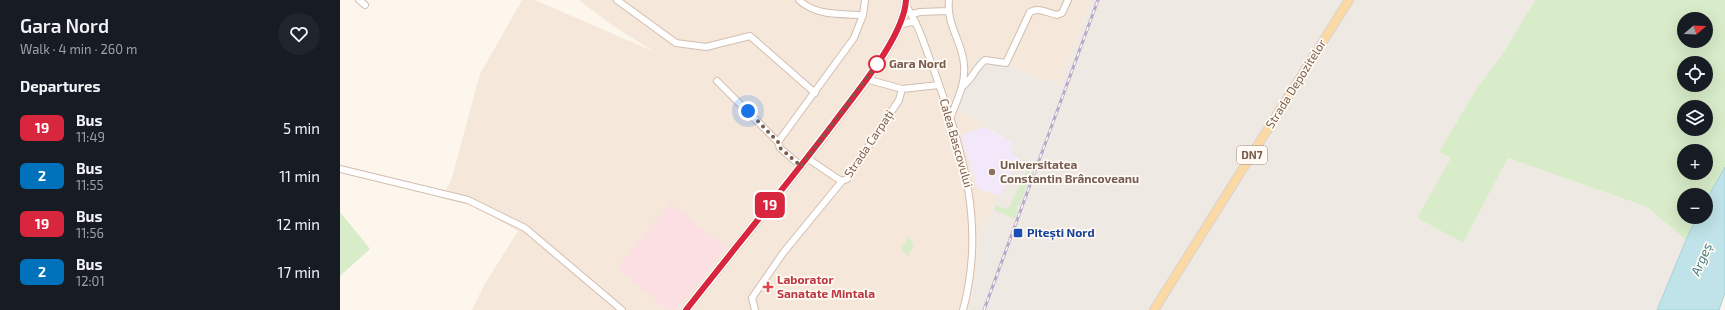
<!DOCTYPE html>
<html lang="en">
<head>
<meta charset="utf-8">
<style>
	body { margin:0; font-family:"Exo 2",sans-serif; background:#20242c; color:#f1f3f6; height:100vh; display:flex; flex-direction:column; font-size:15px; white-space:nowrap }
	* { box-sizing:border-box; margin:0 }
	p { font-size:13px; color:#9ea1a6 }
	.icon { flex:none; width:22px; height:22px; fill:none; stroke:currentColor; stroke-width:2; stroke-linecap:round; stroke-linejoin:round }
	.map { position:relative; flex:1; overflow:hidden }
	.details { display:flex; flex-direction:column; background:#171b24; width:340px }
	.details>* { flex:none }
	.badge { padding:0 8px; border-radius:6px; font-size:14px; line-height:26px }
	.needle { width:26px; rotate:71deg }
	.buttons { position:absolute; left:1337px; top:12px; display:grid; gap:8px }
	.buttons a { display:grid; place-items:center; width:36px; height:36px; border-radius:50%; background:#171b24; box-shadow:0 4px 16px #0002; font-size:20px }
	.you { position:absolute; width:20px; height:20px; margin:-10px; border:3px solid #fff; border-radius:50%; background:#1a73e8; box-shadow:0 0 0 6px #1a73e833 }
	.map>.badge { position:absolute; translate:-50% -50%; box-shadow:0 0 0 2px #fff }
	h2 { padding:0 20px; font-size:15px; line-height:36px }
	.round { display:grid; place-items:center; flex:none; width:42px; height:42px; border-radius:21px; background:#20242c }
	.head { display:flex; align-items:center; justify-content:space-between; height:68px; padding:0 20px }
	h1 { font-size:19px; font-weight:600; line-height:30px }
	ul { padding:0; list-style:none }
	li { display:flex; align-items:center; gap:12px; height:48px; padding:0 20px }
	li div { flex:1 }
	li b { display:block; font-size:15px }
	li em { font-style:normal }
	li .badge { min-width:44px; font-weight:700; text-align:center }
	main { display:flex; flex:1; min-height:0 }
	.map>svg:first-child { display:block }
</style>
</head>
<body>
<main>
<section class="details">
<div class="head"><div><h1>Gara Nord</h1><p>Walk · 4 min · 260 m</p></div><a class="round"><svg class="icon" aria-label="heart" viewBox="0 0 24 24"><path d="M12 20l-8-8c-3-5 5-10 8-4 3-6 11-1 8 4z"/></svg></a></div>
<h2>Departures</h2>
<ul>
<li><span class="badge" style="background:#d7263d;color:#fff">19</span><div><b>Bus</b><p>11:49</p></div><em>5 min</em></li>
<li><span class="badge" style="background:#0072bc;color:#fff">2</span><div><b>Bus</b><p>11:55</p></div><em>11 min</em></li>
<li><span class="badge" style="background:#d7263d;color:#fff">19</span><div><b>Bus</b><p>11:56</p></div><em>12 min</em></li>
<li><span class="badge" style="background:#0072bc;color:#fff">2</span><div><b>Bus</b><p>12:01</p></div><em>17 min</em></li>
</ul>
</section>
<div class="map">
<svg width="1385" height="310" viewBox="0 0 1385 310">
	<rect width="100%" height="100%" fill="#fdf6ec"/>
	<path fill="#f5e8da" d="M182 0H195L315 52 273 26 239 0H751L719 85 638 53 617 109 640 122 678 157 638 237 637 268 629 310H132L144 285 178 231 133 206 101 198 111 181 140 74Z"/>
	<path fill="#efe9e4" d="M751 0H1195L1162 55 1135 91 1099 152 1112 158 1077 218 1123 243 1168 158 1307 207 1346 240 1317 310H629L637 268 638 237 678 157 673 155 671 148 672 143 645 127 640 122 617 109 638 53 719 85Z"/>
	<path fill="#f3e8fa" d="M645 127 673 144 671 148 673 155 678 157 660 196 638 189 622 140 624 134Z"/>
	<path fill="#fbdfe3" d="M331 203 386 248 336 310H328L277 268Z"/>
	<path fill="#d8ecc9" fill-rule="evenodd" d="M1195 0H1385V167L1366 200V195H1344V217H1357L1346 240 1307 207 1168 158 1123 243 1077 218 1111 158 1099 152 1135 91 1162 55ZM1344 19H1366V41H1344ZM1344 63H1366V85H1344ZM1344 107H1366V129H1344ZM1344 151H1366V173H1344Z
		M687 169 691 174 680 205 676 206 678 211 675 219 654 210 656 205 665 209 670 206Z
		M0 212 30 249 0 276Z
		M569 237 574 245 568 256 561 249Z"/>
	<path fill="#bfe3e8" stroke="#a5d3da" d="M1385 167V293L1379 310H1317L1346 240 1357 217H1366V200Z"/>
	<g fill="none" stroke-linecap="round" stroke-linejoin="round">
		<defs>
			<path id="minor" d="M19 0 25 5
				M277 0 336 43 366 47 410 36 475 93
				M459 0C475 16 502 14 523 15
				M609 0C606 25 623 43 624 65 626 84 616 102 610 119
				M566 6C580 26 586 51 595 73 623 152 646 226 623 310
				M572 14 580 12 608 11
				M559 25 571 22 576 23
				M526 79 562 89 599 85
				M377 81 438 142
				M622 87C632 80 635 68 645 60L666 63 690 12C700 7 707 13 717 15L722 13 728 0
				M467 158 498 179 502 181 507 179 559 100 562 89
				M461 166 440 148 438 142 514 38 523 15 525 0
				M0 169 128 200 185 228 282 310
				M415 310 412 298 443 253 502 181"/>
			<path id="major" d="M346 310C396 247 447 185 495 122 517 92 564 37 566 0
				M814 310 1009 0"/>
		</defs>
		<use href="#minor" stroke="#d1beb0" stroke-width="8"/>
		<use href="#major" stroke="#dad1cd" stroke-width="10"/>
		<use href="#minor" stroke="#fff" stroke-width="6"/>
		<use href="#major" stroke="#fbd9a5" stroke-width="8"/>
		<defs>
			<path id="rail" d="M644 310 758 0"/>
		</defs>
		<use href="#rail" stroke="#b9a8c9" stroke-width="3"/>
		<use href="#rail" stroke="#fffaf3" stroke-width="1.5" stroke-dasharray="4.5" stroke-linecap="butt"/>
	</g>
	<g fill="none" stroke-linecap="round" stroke-linejoin="round">
		<defs>
			<path id="line" d="M346 310C395 248 445 187 493 124 515 94 564 37 566 0"/>
		</defs>
		<use href="#line" stroke="#fff" stroke-width="9"/>
		<use href="#line" stroke="#d7263d" stroke-width="6"/>
		<path stroke="#7a5c4d" stroke-width="4" stroke-dasharray="0 7.2" d="M408 111 438 142 440 148 461 166 537 64"/>
	</g>
	<circle fill="#fff" stroke="#d7263d" stroke-width="2" cx="537" cy="64" r="8"/>
	<circle fill="#8d6e63" stroke="#fffaf3" stroke-width="1.5" cx="652" cy="172" r="4"/>
	<rect fill="#1a4fb4" stroke="#fffaf3" stroke-width="1.5" x="673" y="228" width="10" height="10" rx="2"/>
	<path fill="#e0444e" stroke="#fffaf3" stroke-width="1.5" d="M426 281h4v4h4v4h-4v4h-4v-4h-4v-4h4z"/>
	<g text-anchor="middle" stroke-width="3.5" stroke-linejoin="round" paint-order="stroke">
		<rect fill="#fffaf3" stroke="#a28b7f" stroke-width="1" x="897" y="146" width="30" height="18" rx="3"/>
		<g font-size="11" font-weight="bold" fill="#7a5c4d">
			<text x="912" y="159">DN7</text>
		</g>
		<g font-size="12" font-weight="bold" fill="#7a5c4d" stroke="#fffaf3" text-anchor="start">
			<text x="549" y="68">Gara Nord</text>
		</g>
		<g font-size="12" fill="#7a5c4d" stroke="#fffaf3">
			<text transform="translate(956 84) rotate(-58)" y="4">Strada Depozitelor</text>
			<text transform="translate(616 143) rotate(74)" y="4">Calea Bascovului</text>
			<text transform="translate(529 144) rotate(-56)" y="4">Strada Carpați</text>
		</g>
		<g font-size="12" font-weight="bold" fill="#785e54" stroke="#fffaf3" text-anchor="start">
			<text x="660" y="169">Universitatea<tspan x="660" dy="14">Constantin Brâncoveanu</tspan></text>
		</g>
		<g font-size="12" font-weight="bold" fill="#164399" stroke="#fffaf3" text-anchor="start">
			<text x="687" y="237">Pitești Nord</text>
		</g>
		<g font-size="12" font-weight="bold" fill="#be3a42" stroke="#fffaf3" text-anchor="start">
			<text x="437" y="284">Laborator<tspan x="437" dy="14">Sanatate Mintala</tspan></text>
		</g>
		<g font-size="13" font-style="italic" fill="#437c86" stroke="#fffaf3">
			<text transform="translate(1361 259) rotate(-67)" y="5">Argeș</text>
		</g>
	</g>
</svg>
<div class="buttons">
<a><svg class="needle" viewBox="-14 -14 28 28"><path d="M0-13l5 13h-10z" fill="#e53935"/><path d="M0 13l5-13h-10z" fill="#9ea1a6"/></svg></a>
<a><svg class="icon" aria-label="locate" viewBox="0 0 24 24"><circle cx="12" cy="12" r="6"/><path d="M12 2v4M12 18v4M2 12h4M18 12h4"/></svg></a>
<a><svg class="icon" aria-label="layers" viewBox="0 0 24 24"><path d="M12 4l9 5-9 5-9-5zM3 14l9 5 9-5"/></svg></a>
<a>+</a>
<a>−</a>
</div>
<div class="you" style="left:408px;top:111px"></div>
<b class="badge" style="left:430px;top:205px;background:#d7263d;color:#fff">19</b>
</div>
</main>
</body>
</html>
